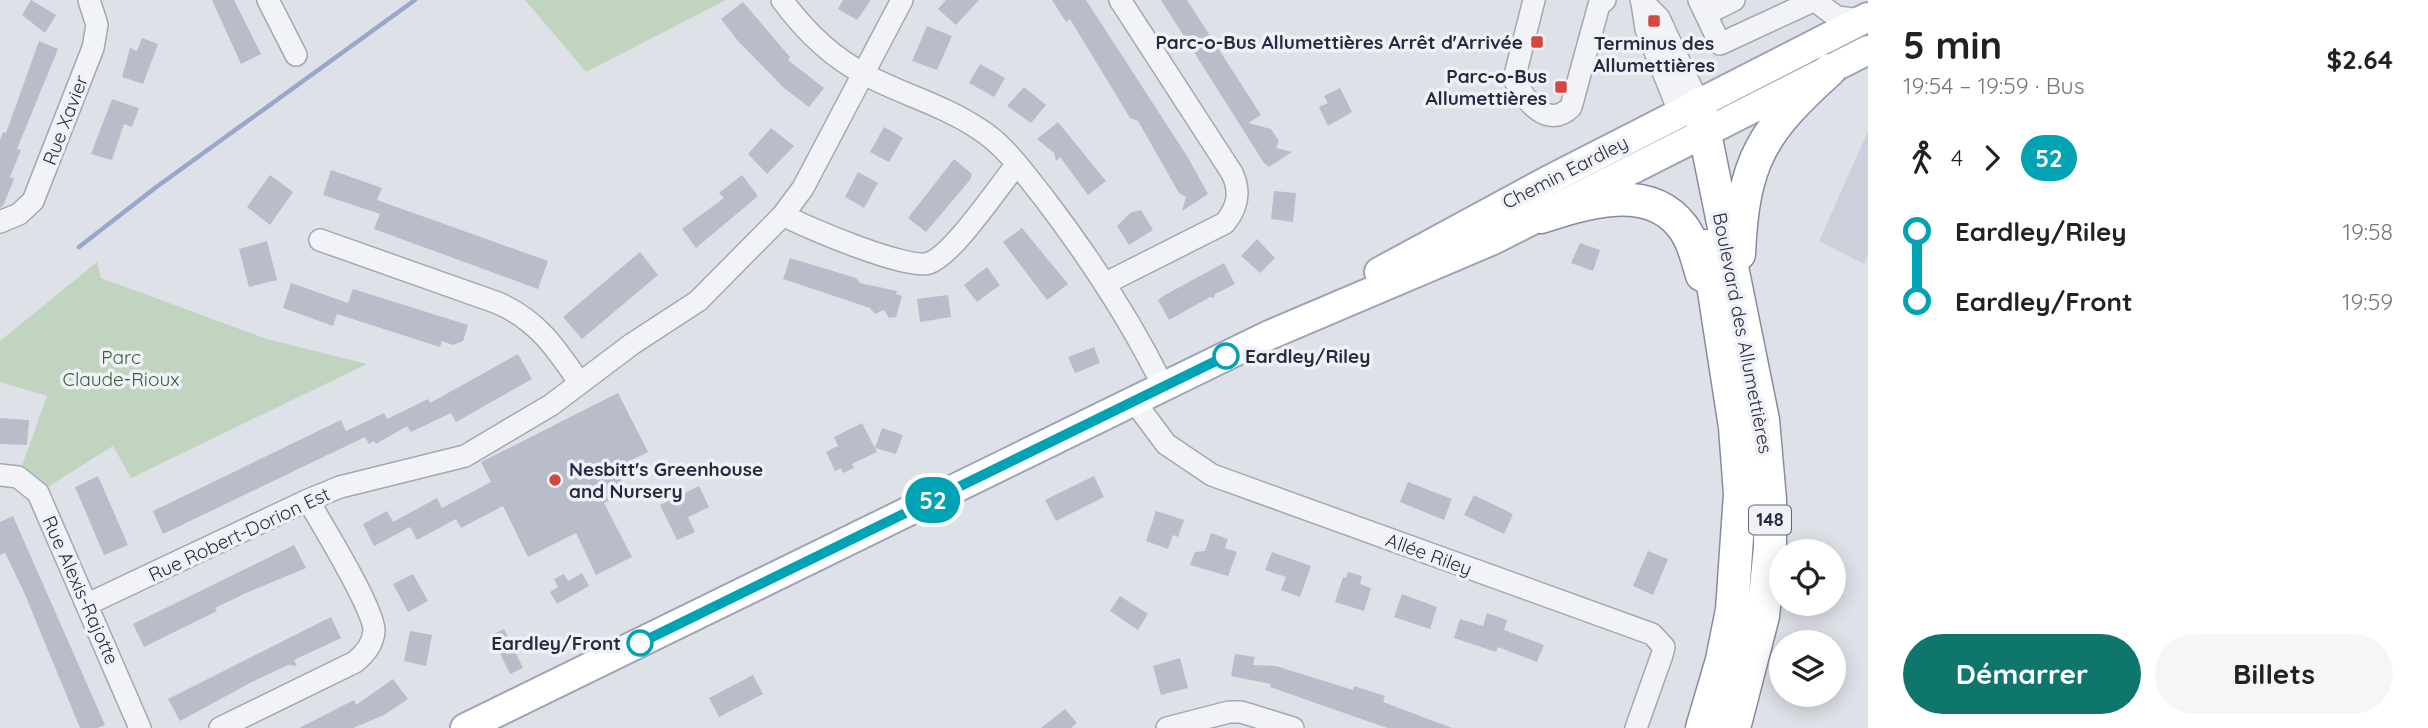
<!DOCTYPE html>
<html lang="fr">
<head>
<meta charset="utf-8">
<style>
	body { margin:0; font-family:Quicksand,sans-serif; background:#f6f6f6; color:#222; height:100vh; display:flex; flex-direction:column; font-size:26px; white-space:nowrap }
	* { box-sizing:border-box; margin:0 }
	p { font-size:23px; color:#767676 }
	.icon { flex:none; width:38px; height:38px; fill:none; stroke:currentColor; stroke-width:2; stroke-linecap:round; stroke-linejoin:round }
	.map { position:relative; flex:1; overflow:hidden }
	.sheet { display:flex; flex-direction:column; background:#fff; width:560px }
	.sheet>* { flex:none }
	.badge { padding:0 14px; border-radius:23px; font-size:24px; line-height:46px }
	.controls { position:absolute; left:1769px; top:539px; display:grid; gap:14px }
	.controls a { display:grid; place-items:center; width:77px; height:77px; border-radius:50%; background:#fff; box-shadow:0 4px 18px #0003; font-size:35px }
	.map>.badge { position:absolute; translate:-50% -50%; box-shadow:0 0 0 4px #fff }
	.legs { display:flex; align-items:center; gap:10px; height:77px; padding:0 35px; font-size:23px }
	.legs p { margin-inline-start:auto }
	.overview { display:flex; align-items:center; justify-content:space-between; height:119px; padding:0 35px }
	h1 { font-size:38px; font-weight:700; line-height:52px }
	.primary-button { display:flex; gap:14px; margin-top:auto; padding:14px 35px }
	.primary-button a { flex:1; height:80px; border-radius:42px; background:#0f766e; color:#fff; font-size:28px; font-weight:700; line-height:80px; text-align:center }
	.primary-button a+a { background:#f6f6f6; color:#222 }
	ul { padding:0 35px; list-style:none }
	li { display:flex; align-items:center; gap:24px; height:70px; font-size:26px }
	li i { display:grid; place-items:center; width:10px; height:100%; margin:0 9px; background:currentColor }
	li i::after { content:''; width:18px; height:18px; margin:-9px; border:5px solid; border-radius:50%; background:#fff }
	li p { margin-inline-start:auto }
	li:first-child i { background:linear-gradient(#0000 50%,currentColor 0) }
	li:last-child i { background:linear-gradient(currentColor 50%,#0000 0) }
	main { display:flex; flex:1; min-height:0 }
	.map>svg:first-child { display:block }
</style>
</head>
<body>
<main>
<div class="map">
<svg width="1868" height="728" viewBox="0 0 1868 728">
	<rect width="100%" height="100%" fill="#dfe1e9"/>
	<path fill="#cdd0db" d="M1868 131V256L1864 264 1819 241Z"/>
	<path fill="#c1d4c0" d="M525 0H726L586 72Z
		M97 262 101 278 267 339 367 364 131 478 113 446 38 493 18 477 47 396 0 382V341Z"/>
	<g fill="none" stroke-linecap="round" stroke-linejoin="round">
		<path stroke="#99a7cb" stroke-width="4.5" d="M79 247 155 188 415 0"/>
	</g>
	<path fill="#b9bcc9" d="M31 0 56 15 45 33 22 15Z
		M212 0H234L261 54 241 64Z
		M843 0H871L857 20 838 9Z
		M946 0H979L956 25 938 9Z
		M1052 0H1086L1187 156 1208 194 1182 211 1186 197 1179 193 1138 121 1130 118 1070 19 1066 22Z
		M1161 0H1187L1261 115 1248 123 1271 129 1279 141 1276 148 1292 152 1269 167 1264 163Z
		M743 2 790 57 788 60 824 88 809 107 784 88 738 41 721 19Z
		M927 26 952 36 937 70 912 61Z
		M142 38 158 44 143 84 122 77 130 48 137 51Z
		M39 41 58 49 17 149 21 150 10 177 14 179 3 206 0 208V140L3 132 6 133Z
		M980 64 1005 78 994 97 969 83Z
		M1024 87 1046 105 1031 123 1007 106Z
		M1340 88 1352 112 1328 126 1319 107 1328 103 1324 96Z
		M112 99 139 108 132 127 124 124 112 160 91 154Z
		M1058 122 1106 181 1088 195 1060 157 1056 161 1054 153 1037 139Z
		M884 127 903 138 889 162 870 152Z
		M771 128 794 146 767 174 748 154Z
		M954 159 972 174 970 180 926 232 908 218Z
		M331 170 382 188 377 200 548 261 538 289 374 229 380 214 323 195Z
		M858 172 878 183 864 208 845 197Z
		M270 175 293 192 270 225 247 207Z
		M742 175 758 196 696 248 682 229 724 198 719 193Z
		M1274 191 1296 193 1293 222 1271 219Z
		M1141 210 1153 230 1129 245 1117 226 1130 213Z
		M1022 228 1068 284 1047 300 1003 242Z
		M1257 239 1275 258 1260 273 1241 256Z
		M267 241 277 280 249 287 239 249Z
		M1580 243 1600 250 1593 271 1571 263Z
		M640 252 658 275 582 339 563 317Z
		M790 258 856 278 860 283 897 291 896 294 902 296 896 317 889 318 884 310 875 314 870 308 783 279Z
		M1224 263 1235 284 1215 294 1214 298 1210 297 1169 320 1158 300 1163 296Z
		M987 267 1000 285 977 302 964 285Z
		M291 283 348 303 353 289 468 325 463 341 453 345 442 341 440 347 337 314 333 326 283 308Z
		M948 295 951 317 920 322 917 299Z
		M1094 347 1100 363 1075 373 1068 357Z
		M518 354 532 379 456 422 451 413 411 432 407 426 376 444 374 441 369 444 365 437 163 534 153 511 341 420 346 431 384 413 387 419 428 399 430 403Z
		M618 393 648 452 615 468 627 492 604 503 632 557 596 575 576 533 528 557 503 506 461 528 456 519 417 540 410 527 374 546 363 524 387 511 393 522 437 498 442 508 491 482 481 462Z
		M0 418 29 420 27 445 0 444Z
		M862 423 877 452 852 464 854 468 843 473 841 468 835 471 826 452 838 446 834 437Z
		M882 428 903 435 896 454 875 448Z
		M98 476 128 545 104 555 75 487Z
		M1094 476 1104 497 1056 521 1045 500Z
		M1408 482 1452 499 1444 520 1400 502Z
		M699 486 709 507 688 517 695 532 677 540 660 505Z
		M1474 495 1513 514 1504 534 1464 515Z
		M1156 511 1184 520 1178 537 1173 535 1168 549 1146 541Z
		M13 516 105 725 98 728H80L24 592 5 553 0 555V522Z
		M1211 533 1228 539 1225 548 1237 552 1228 576 1190 565 1195 552 1205 551Z
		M294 545 306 568 246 593 215 608 217 611 144 647 133 624Z
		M1648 551 1668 559 1653 595 1633 586Z
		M1272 552 1311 566 1300 597 1281 590 1286 577 1265 570Z
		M1348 572 1362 576 1360 584 1371 588 1364 611 1335 602 1343 577 1346 578Z
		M582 573 589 586 557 604 550 592 558 587 554 579 564 574 568 581Z
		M413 574 428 601 408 612 393 584Z
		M1402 594 1437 607 1430 629 1394 617Z
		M1120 596 1148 614 1138 630 1110 611Z
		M1487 613 1507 620 1504 630 1544 645 1537 662 1498 647 1496 652 1454 638 1460 619 1483 626Z
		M331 617 341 638 294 660 297 666 288 665 250 683 180 721 168 699Z
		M504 629 523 668 510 674 491 635Z
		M410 631 432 635 426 666 404 661Z
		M1235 654 1255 657 1253 665 1276 666 1353 690 1354 686 1385 696 1383 702 1452 728H1387L1270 687 1271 684 1231 676Z
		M1180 658 1188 688 1161 695 1153 666Z
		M753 675 763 694 719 717 709 698Z
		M393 679 408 699 384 715 353 728H299L354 700 356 705Z
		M1065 709 1077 723 1071 728H1041Z"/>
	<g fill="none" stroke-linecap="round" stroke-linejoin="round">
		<defs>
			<path id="minor" d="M268 0 296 55
				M782 0C804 30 830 56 864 74 901 94 943 105 979 129 1006 146 1024 173 1044 198 1089 257 1130 319 1163 386
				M1534 0 1514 79C1525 101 1548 130 1571 107L1599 5 1605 0
				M1641 0 1659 18 1699 104
				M1699 0 1720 44 1815 0
				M1815 1 1837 17 1862 20
				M1642 3 1646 29 1680 114
				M1706 14 1734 0
				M783 215C805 227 909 271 929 263 953 255 999 186 1017 164
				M0 222 19 214 33 201 93 48 97 25 89 0
				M320 240 498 303C537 320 556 348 579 382
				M1106 283 1225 223C1238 207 1241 192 1232 173L1120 0
				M1134 401 1166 444 1212 475 1652 634 1664 647 1662 655 1636 728
				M0 475 18 477 38 493 140 728
				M88 604 308 500 340 487 465 456 551 405 632 344 698 301 783 215 803 188 902 0
				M220 728 355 662C365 654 373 645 374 631 374 608 322 525 308 500
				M1167 728 1229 712H1241L1293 728"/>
			<path id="major" d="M1379 272 1549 180 1868 17
				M465 728 1267 336 1493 240 1868 50"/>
			<path id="highway" d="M1699 104 1763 420 1770 500V548L1763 616 1734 728
				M1541 217C1584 203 1648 182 1682 226 1693 240 1697 259 1702 275
				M1739 254C1743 161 1762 131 1830 70
				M1702 728 1722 660 1732 610 1740 494 1735 427 1707 246"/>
		</defs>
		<use href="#minor" stroke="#a4a7b3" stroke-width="24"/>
		<use href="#major" stroke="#9ea3b6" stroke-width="32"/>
		<use href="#highway" stroke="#868ba1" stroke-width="35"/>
		<use href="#minor" stroke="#f2f3f7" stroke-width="21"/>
		<use href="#major" stroke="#fff" stroke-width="28"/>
		<use href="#highway" stroke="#fff" stroke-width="32"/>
	</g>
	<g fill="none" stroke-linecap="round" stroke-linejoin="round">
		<defs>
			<path id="line-1" d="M640 643 1226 356"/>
		</defs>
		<use href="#line-1" stroke="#fff" stroke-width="16"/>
		<use href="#line-1" stroke="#00a3b4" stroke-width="10"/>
	</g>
	<g fill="#d4473e" stroke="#eff1f7" stroke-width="2.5">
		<rect x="1647" y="14" width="14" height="14" rx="3.5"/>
		<rect x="1530" y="35" width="14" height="14" rx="3.5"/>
		<rect x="1554" y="80" width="14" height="14" rx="3.5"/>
		<circle cx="555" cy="480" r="7"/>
	</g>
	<g fill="#fff" stroke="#00a3b4" stroke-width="3.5">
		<circle cx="1226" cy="356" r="12"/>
		<circle cx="640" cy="643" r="12"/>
	</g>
	<g text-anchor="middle" stroke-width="7" stroke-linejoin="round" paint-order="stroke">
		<rect fill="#eff1f7" stroke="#636678" stroke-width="2" x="1749" y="505.5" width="42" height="29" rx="5"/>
		<g font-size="18" font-weight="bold" fill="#272b41">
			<text x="1770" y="526">148</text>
		</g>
		<g font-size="19" font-weight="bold" fill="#272b41" stroke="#eff1f7" text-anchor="end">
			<text x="1523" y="49">Parc-o-Bus Allumettières Arrêt d'Arrivée</text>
			<text x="1654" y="50" text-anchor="middle">Terminus des<tspan x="1654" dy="22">Allumettières</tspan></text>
			<text x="1547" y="83">Parc-o-Bus<tspan x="1547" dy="22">Allumettières</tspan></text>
			<text x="569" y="476" text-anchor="start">Nesbitt's Greenhouse<tspan x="569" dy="22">and Nursery</tspan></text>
		</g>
		<g font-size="19" fill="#272b41" stroke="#eff1f7">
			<text transform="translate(65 120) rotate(-69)" y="7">Rue Xavier</text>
			<text transform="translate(1565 172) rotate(-27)" y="7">Chemin Eardley</text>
			<text transform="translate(1743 333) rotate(79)" y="7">Boulevard des Allumettières</text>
			<text transform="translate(239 534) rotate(-25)" y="7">Rue Robert-Dorion Est</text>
			<text transform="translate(1429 554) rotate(20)" y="7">Allée Riley</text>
			<text transform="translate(81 590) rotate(66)" y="7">Rue Alexis-Rajotte</text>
		</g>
		<g font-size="19" font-weight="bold" fill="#272b41" stroke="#eff1f7" text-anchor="start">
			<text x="1245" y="363">Eardley/Riley</text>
			<text x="621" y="650" text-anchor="end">Eardley/Front</text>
		</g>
		<g font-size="19" fill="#345e35" stroke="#eff1f7">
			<text x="121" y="364">Parc<tspan x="121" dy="22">Claude-Rioux</tspan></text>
		</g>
	</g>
</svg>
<div class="controls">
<a><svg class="icon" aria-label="locate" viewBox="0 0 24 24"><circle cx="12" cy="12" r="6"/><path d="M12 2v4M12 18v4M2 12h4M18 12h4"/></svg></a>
<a><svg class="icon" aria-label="layers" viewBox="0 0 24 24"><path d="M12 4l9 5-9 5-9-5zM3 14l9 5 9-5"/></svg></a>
</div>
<b class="badge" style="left:933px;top:500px;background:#00a3b4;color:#fff">52</b>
</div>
<section class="sheet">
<div class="overview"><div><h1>5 min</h1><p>19:54 – 19:59 · Bus</p></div><b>$2.64</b></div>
<div class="legs"><svg class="icon" aria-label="walk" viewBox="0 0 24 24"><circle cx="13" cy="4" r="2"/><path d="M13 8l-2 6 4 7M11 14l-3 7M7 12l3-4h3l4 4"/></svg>4<svg class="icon" aria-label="forward" viewBox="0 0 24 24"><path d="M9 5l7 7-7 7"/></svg><b class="badge" style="background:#00a3b4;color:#fff">52</b></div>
<ul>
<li><i style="color:#00a3b4"></i><b>Eardley/Riley</b><p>19:58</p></li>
<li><i style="color:#00a3b4"></i><b>Eardley/Front</b><p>19:59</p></li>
</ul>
<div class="primary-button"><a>Démarrer</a><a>Billets</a></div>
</section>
</main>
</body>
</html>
